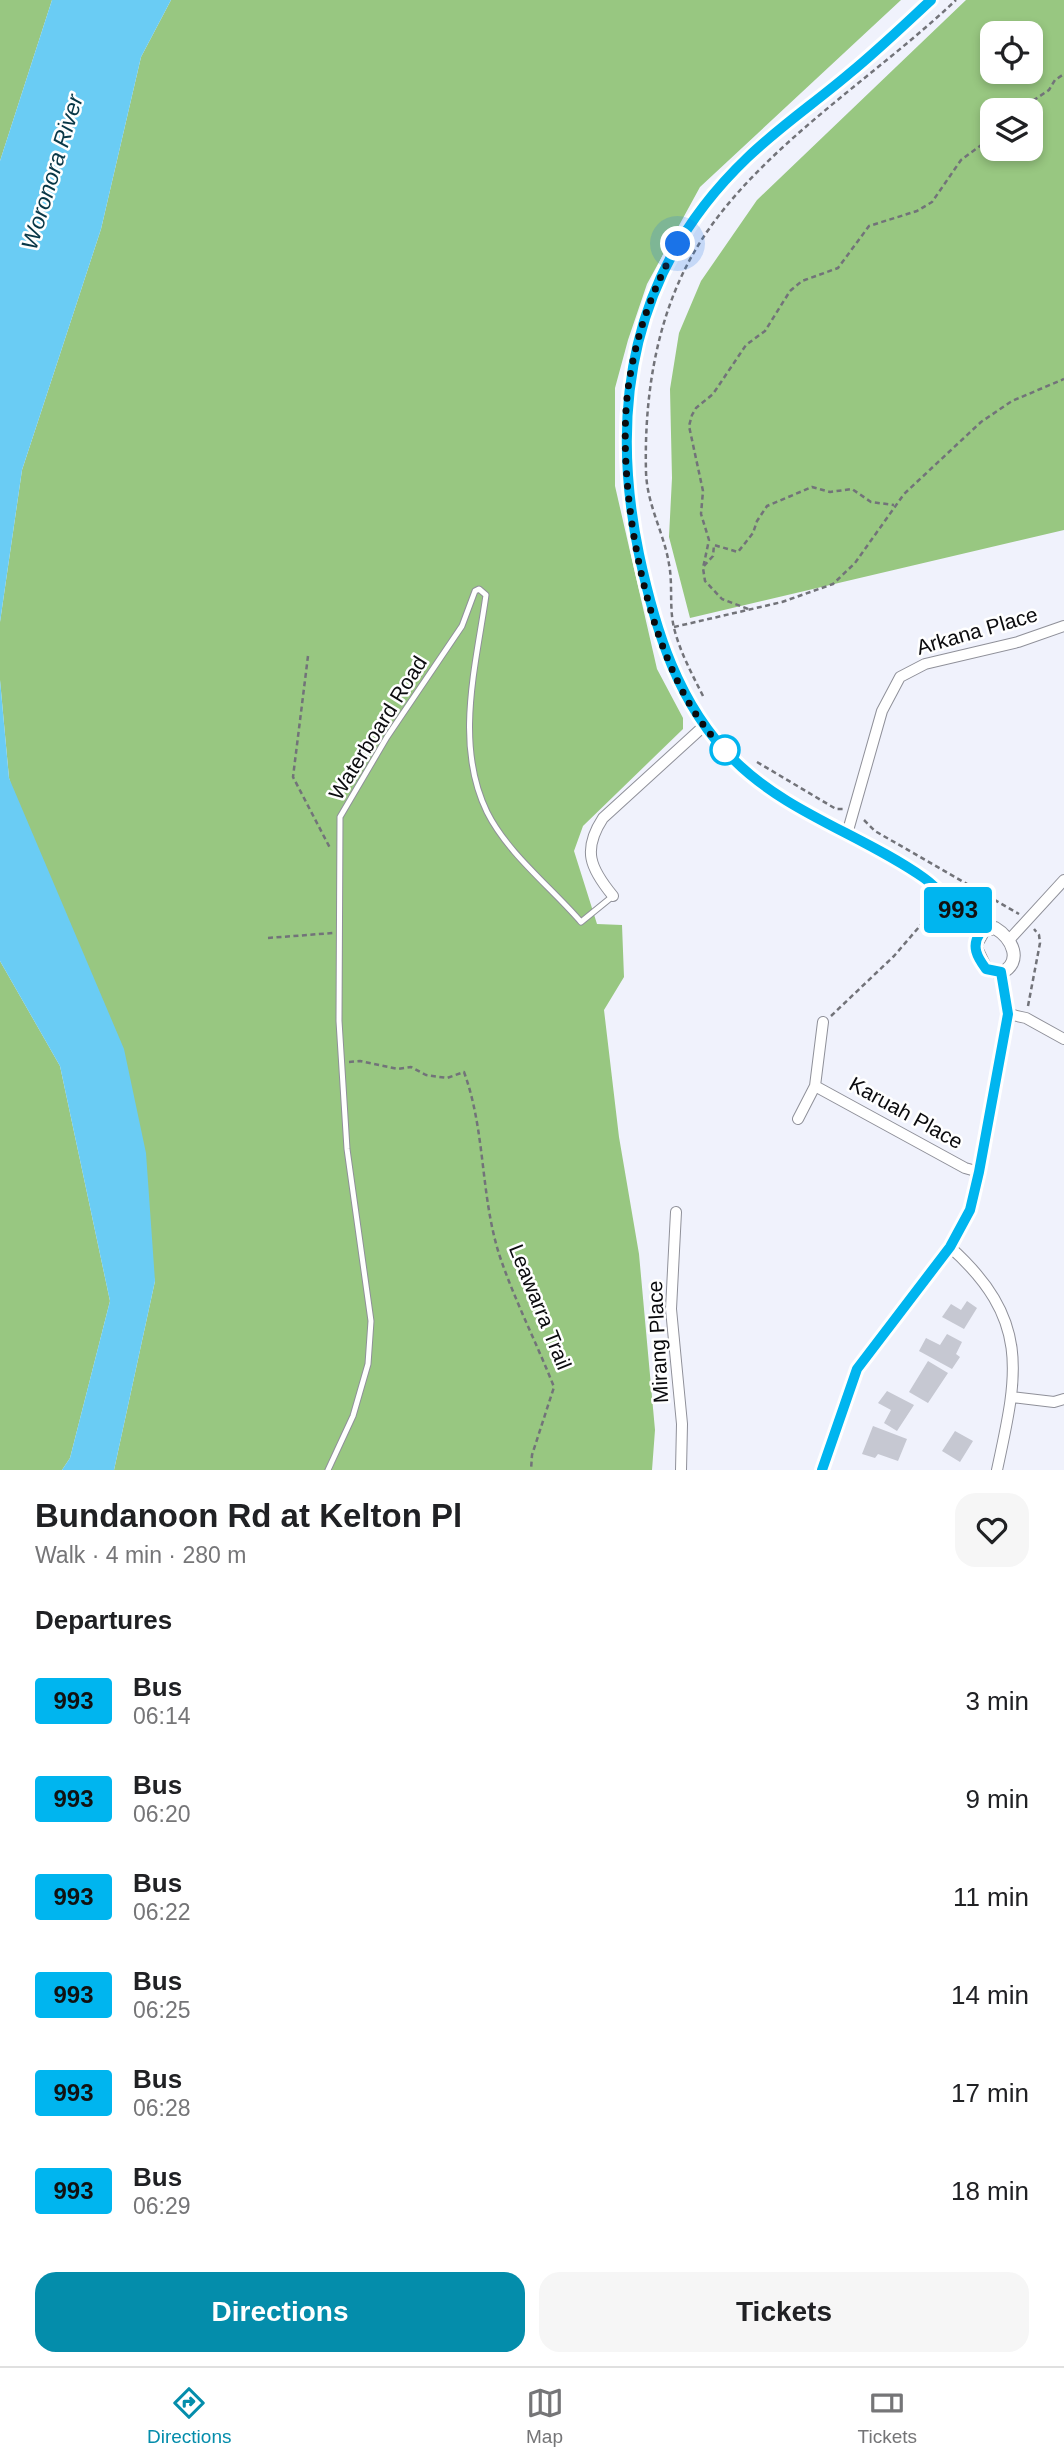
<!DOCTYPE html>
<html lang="en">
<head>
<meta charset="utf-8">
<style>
	body { margin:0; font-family:Helvetica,sans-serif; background:#f6f6f6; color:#202124; height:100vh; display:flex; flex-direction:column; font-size:26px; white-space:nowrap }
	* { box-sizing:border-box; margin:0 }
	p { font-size:23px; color:#757577 }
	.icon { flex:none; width:38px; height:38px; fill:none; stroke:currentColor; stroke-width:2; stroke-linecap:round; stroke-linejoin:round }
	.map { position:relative; height:1470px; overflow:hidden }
	.drawer { display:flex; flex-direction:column; background:#fff; flex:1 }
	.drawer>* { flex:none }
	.badge { padding:0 14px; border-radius:5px; font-size:24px; line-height:46px }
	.fabs { position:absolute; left:980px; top:21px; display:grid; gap:14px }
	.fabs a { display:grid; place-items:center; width:63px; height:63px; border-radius:14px; background:#fff; box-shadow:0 4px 10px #0003; font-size:35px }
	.you { position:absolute; width:35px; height:35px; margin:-18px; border:5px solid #fff; border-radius:50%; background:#1a73e8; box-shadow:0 0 0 10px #1a73e833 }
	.map>.badge { position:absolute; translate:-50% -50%; box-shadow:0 0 0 4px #fff }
	h2 { padding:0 35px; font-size:26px; line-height:63px }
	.round { display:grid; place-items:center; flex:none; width:74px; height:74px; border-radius:21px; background:#f6f6f6 }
	.overview { display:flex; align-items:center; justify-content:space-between; height:119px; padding:0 35px }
	h1 { font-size:33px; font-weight:800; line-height:52px }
	.button { display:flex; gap:14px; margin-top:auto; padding:14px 35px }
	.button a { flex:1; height:80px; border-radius:21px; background:#048dab; color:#fff; font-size:28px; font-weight:800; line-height:80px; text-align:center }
	.button a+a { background:#f6f6f6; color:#202124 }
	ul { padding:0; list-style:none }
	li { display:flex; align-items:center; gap:21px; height:98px; padding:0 35px }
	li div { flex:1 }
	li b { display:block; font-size:26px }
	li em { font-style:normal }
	li .badge { min-width:77px; font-weight:700; text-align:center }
	.menu { display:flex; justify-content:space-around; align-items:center; height:98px; border-top:2px solid #e0e0e0; background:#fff; font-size:19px; color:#757577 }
	.menu a { display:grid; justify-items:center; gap:4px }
	.menu .on { color:#048dab }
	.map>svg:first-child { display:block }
</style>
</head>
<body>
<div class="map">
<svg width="1064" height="1470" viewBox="0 0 1064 1470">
	<rect width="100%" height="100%" fill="#f0f2fc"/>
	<path fill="#98c781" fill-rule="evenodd" d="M0 0H52L0 161Z
		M171 0H901L700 187 647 284 628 340 615 388V486L657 669 683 718V729L583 826 574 851 597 924 622 925 624 977 604 1010 619 1137 639 1254 655 1430 652 1470H114L155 1281 9 778 0 680V622L22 470 101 229 141 57Z
		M966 0H1064V530L690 618 669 537 672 478 670 389 679 333 701 281 757 200ZM1031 33V72H992V33ZM1031 110V149H992V110Z
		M0 961 60 1066 110 1301 70 1458 62 1470H0Z"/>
	<path fill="#6accf4" d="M52 0H171L141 57 101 229 22 470 0 622V161Z
		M0 680 9 778 124 1049 146 1153 155 1281 114 1470H62L70 1458 110 1301 60 1066 0 961Z"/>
	<path fill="#c6c8d2" d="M967 1301 977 1308 964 1329 942 1317 951 1304 961 1310Z
		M947 1334 962 1342 956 1354 960 1357 952 1369 919 1351 926 1338 940 1345Z
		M928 1361 948 1373 928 1403 909 1392Z
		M887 1391 914 1405 897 1431 884 1423 891 1410 878 1403Z
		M873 1426 907 1439 898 1461 878 1454 875 1458 862 1454Z
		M955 1431 973 1441 960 1462 942 1451Z"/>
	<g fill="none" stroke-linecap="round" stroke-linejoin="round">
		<defs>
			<path id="service" d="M328 1470 353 1416 368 1364 371 1321 347 1149 339 1021 340 817 387 737 462 626 475 591 479 589 486 595C476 666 454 744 487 812 508 854 551 887 581 922L613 896"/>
			<path id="minor" d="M847 834 882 711 900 677 925 664 1018 642 1064 626
				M613 896C590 868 582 850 603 818L705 725
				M1009 940 1064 880
				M1008 1014 1026 1018 1064 1039
				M815 1086 965 1168 979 1172
				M798 1119 815 1086 823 1022
				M676 1212 671 1309 682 1424 681 1470
				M950 1247C1031 1320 1018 1373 997 1470
				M1011 1397 1054 1402 1064 1399"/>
			<path id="tertiary" d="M931 0C904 25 878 50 850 73 816 102 778 127 746 158 633 267 608 404 639 554 654 627 677 701 730 756 784 812 861 834 924 878 946 894 960 916 980 933
				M995 928C1012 938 1024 962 1001 973L986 969 975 946 984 930Z
				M822 1470 857 1369 950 1247 970 1210 979 1172 1008 1014 1001 973"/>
		</defs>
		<use href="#service" stroke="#8f9099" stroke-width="7"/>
		<use href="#minor" stroke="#8f9099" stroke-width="12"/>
		<use href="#tertiary" stroke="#8f9099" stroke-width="14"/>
		<path stroke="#727379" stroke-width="2.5" stroke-dasharray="5 3.5" stroke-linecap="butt" d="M1019 110 1049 90 1055 80 1064 74
			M704 566 713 556 714 545 738 552 753 533 757 521 767 506 812 487 830 492 852 489 871 502 894 505
			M748 609 722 599 705 581 703 568 709 540 701 514 703 491 689 426 692 415 696 408 713 394 746 345 765 331 790 291 802 281 838 268 869 226 917 211 932 202 961 160 992 137
			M674 627 782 602 833 584 855 563 904 494 981 422 1012 401 1064 379
			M308 656 293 777 330 848
			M703 696C692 674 680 652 674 628 669 607 673 585 669 564 664 533 647 505 646 472 644 394 657 311 699 244 759 148 874 78 956 0
			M757 762 836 809H843
			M864 820 875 831 1019 914
			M268 938 333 933
			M1028 1006 1040 943 1039 935 1034 929
			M831 1016 894 956 938 905
			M349 1062 360 1061 398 1069 411 1067 426 1075 447 1078 464 1072C486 1132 480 1196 500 1257 515 1301 537 1344 554 1387L532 1455 531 1470"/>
		<use href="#service" stroke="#fff" stroke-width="5"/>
		<use href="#minor" stroke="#fff" stroke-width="10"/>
		<use href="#tertiary" stroke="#fff" stroke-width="12"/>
	</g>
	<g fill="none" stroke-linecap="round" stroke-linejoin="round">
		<defs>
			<path id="line" d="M822 1470 857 1369 950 1247 970 1210 979 1172 1008 1014 1001 972 986 969C977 957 971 946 980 933 960 916 946 894 924 878 863 835 787 813 734 760 678 705 655 629 639 554 608 404 633 267 747 158 779 127 816 102 850 73 878 50 904 25 931 0"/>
		</defs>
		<use href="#line" stroke="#fff" stroke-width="16"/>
		<use href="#line" stroke="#00b5ef" stroke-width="10"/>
		<path stroke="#0b0b0e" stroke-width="7" stroke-dasharray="0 12.6" d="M678 244C652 288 635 338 628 389 615 490 648 677 725 750"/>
	</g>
	<circle fill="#fff" stroke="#00b5ef" stroke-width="3.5" cx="725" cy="750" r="14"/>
	<g text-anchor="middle" stroke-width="5" stroke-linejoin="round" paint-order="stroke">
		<g font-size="21" fill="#0b0b0e" stroke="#fff">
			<text transform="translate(977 631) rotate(-16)" y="7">Arkana Place</text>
			<text transform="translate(378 728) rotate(-58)" y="7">Waterboard Road</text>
			<text transform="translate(906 1113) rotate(29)" y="7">Karuah Place</text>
			<text transform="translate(540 1307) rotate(68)" y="7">Leawarra Trail</text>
			<text transform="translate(658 1342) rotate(-93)" y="7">Mirang Place</text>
		</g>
		<g font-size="23" font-style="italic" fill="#083747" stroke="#fff">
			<text transform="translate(52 172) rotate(-73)" y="8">Woronora River</text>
		</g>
	</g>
</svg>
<div class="fabs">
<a><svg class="icon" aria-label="locate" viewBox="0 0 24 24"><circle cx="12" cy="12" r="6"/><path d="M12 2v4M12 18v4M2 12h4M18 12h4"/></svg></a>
<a><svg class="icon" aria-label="layers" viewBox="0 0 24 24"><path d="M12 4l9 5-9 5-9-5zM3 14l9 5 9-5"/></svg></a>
</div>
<div class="you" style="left:678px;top:244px"></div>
<b class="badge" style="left:958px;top:910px;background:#00b5ef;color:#111">993</b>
</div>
<section class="drawer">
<div class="overview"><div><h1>Bundanoon Rd at Kelton Pl</h1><p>Walk · 4 min · 280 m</p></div><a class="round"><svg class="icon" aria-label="heart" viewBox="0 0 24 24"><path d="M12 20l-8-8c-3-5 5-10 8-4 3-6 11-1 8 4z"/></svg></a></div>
<h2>Departures</h2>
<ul>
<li><span class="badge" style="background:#00b5ef;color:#111">993</span><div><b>Bus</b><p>06:14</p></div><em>3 min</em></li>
<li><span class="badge" style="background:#00b5ef;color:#111">993</span><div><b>Bus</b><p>06:20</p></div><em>9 min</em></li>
<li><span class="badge" style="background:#00b5ef;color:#111">993</span><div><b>Bus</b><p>06:22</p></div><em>11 min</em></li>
<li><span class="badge" style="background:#00b5ef;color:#111">993</span><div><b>Bus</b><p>06:25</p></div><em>14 min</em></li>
<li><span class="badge" style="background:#00b5ef;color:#111">993</span><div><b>Bus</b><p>06:28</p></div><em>17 min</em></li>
<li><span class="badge" style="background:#00b5ef;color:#111">993</span><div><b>Bus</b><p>06:29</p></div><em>18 min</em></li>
</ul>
<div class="button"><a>Directions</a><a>Tickets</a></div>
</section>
<nav class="menu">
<a class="on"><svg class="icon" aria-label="directions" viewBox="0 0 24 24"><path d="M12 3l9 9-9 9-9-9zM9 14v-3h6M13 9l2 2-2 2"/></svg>Directions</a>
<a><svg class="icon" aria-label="map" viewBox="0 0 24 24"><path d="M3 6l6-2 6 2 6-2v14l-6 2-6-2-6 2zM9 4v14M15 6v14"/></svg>Map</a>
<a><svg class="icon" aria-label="tickets" viewBox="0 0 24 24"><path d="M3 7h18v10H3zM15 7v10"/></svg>Tickets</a>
</nav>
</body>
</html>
